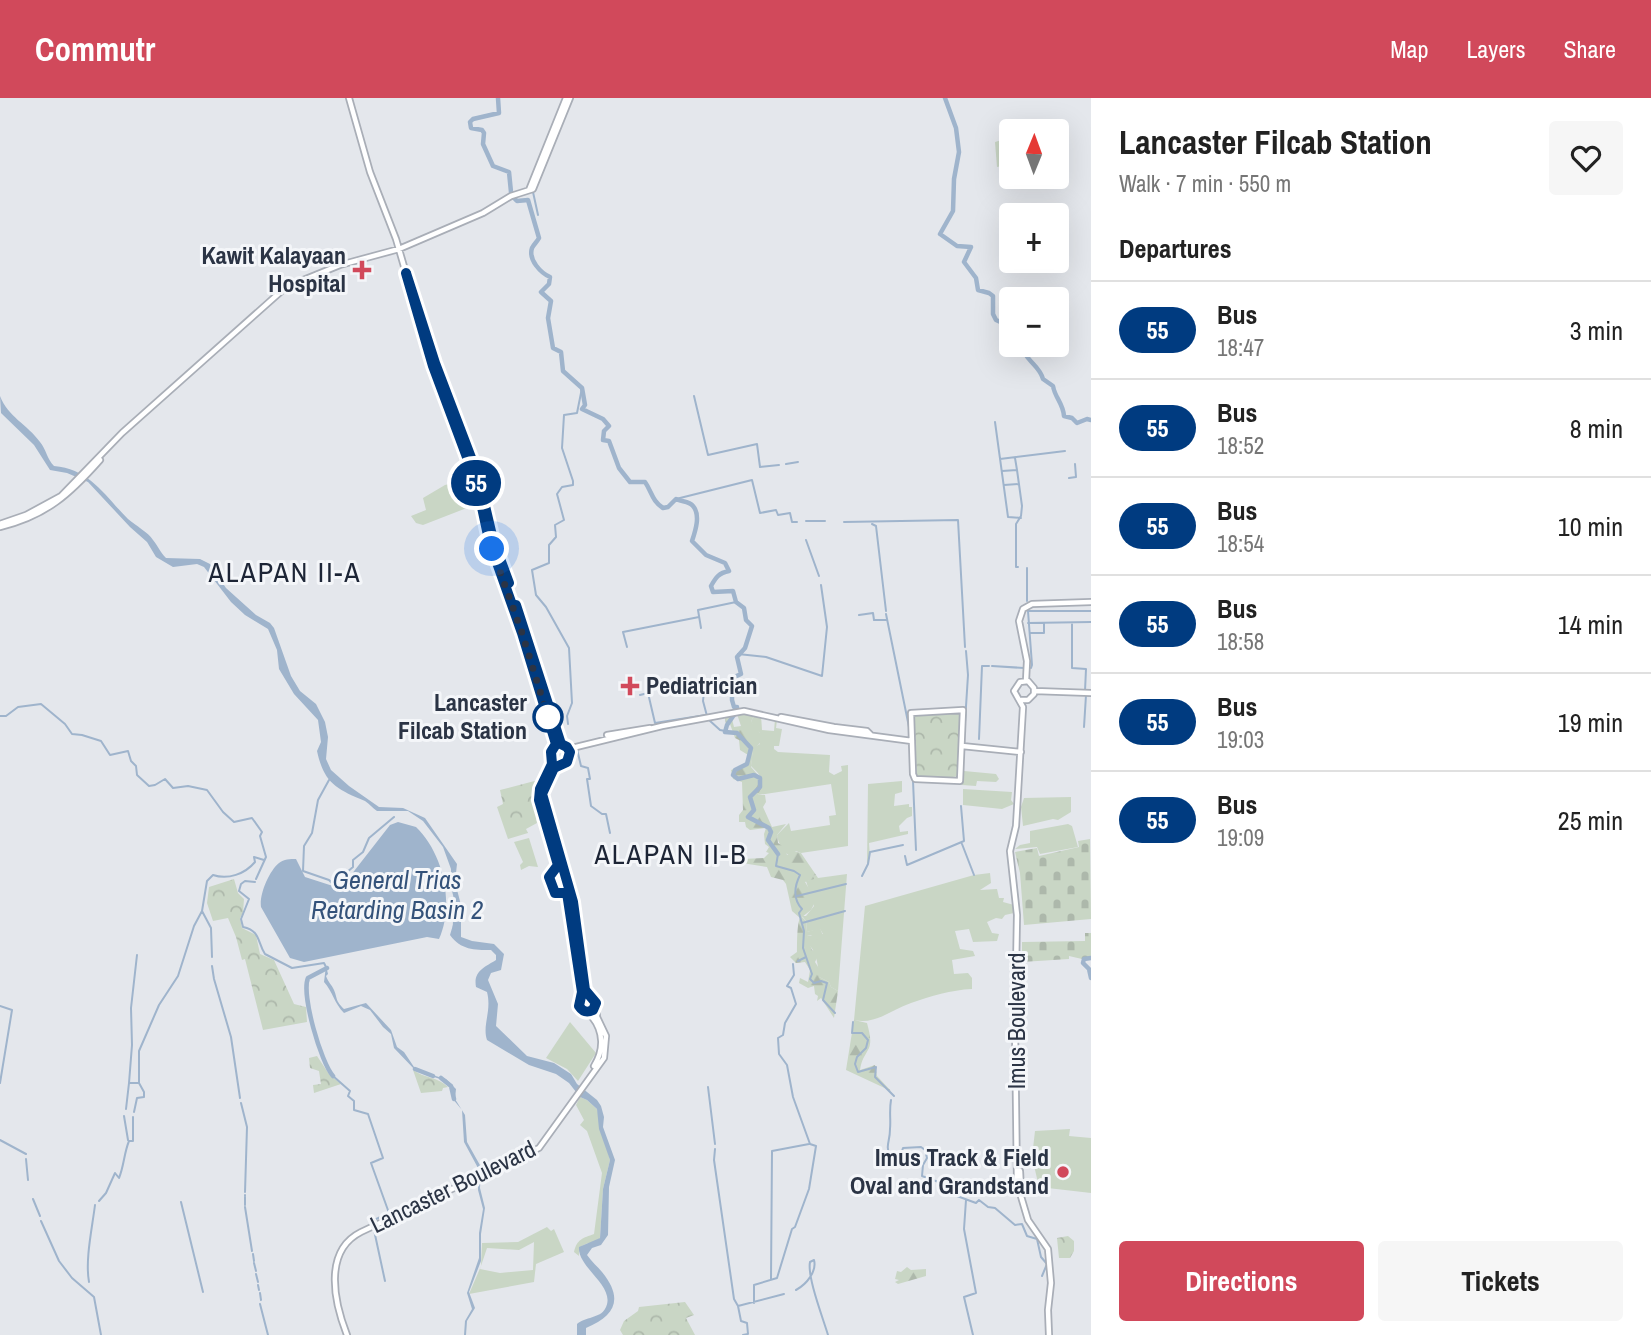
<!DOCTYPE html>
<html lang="en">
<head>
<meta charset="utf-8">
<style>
	body { margin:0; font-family:"Archivo Narrow",sans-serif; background:#f6f6f6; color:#222; height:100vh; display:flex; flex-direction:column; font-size:26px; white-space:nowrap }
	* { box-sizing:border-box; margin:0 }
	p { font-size:23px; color:#767676 }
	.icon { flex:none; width:38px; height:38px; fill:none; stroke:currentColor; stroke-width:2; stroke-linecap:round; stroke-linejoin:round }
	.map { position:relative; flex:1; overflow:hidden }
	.drawer { display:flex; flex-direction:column; background:#fff; width:560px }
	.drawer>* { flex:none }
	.badge { padding:0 14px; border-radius:23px; font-size:24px; line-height:46px }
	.needle { width:46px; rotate:1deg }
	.buttons { position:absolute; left:999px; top:21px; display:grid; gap:14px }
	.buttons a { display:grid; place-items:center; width:70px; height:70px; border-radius:7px; background:#fff; box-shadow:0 7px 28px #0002; font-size:35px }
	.you { position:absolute; width:35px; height:35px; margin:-18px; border:5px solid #fff; border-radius:50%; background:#1a73e8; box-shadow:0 0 0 10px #1a73e833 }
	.map>.badge { position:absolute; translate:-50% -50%; box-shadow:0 0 0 4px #fff }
	h2 { padding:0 28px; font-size:26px; line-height:63px }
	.round { display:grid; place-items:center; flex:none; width:74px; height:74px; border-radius:7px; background:#f6f6f6 }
	.overview { display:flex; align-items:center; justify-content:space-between; height:119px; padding:0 28px }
	h1 { font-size:33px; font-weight:700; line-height:52px }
	.button { display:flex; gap:14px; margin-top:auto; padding:14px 28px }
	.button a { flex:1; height:80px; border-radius:7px; background:#d1495b; color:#fff; font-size:28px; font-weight:700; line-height:80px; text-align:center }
	.button a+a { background:#f6f6f6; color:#222 }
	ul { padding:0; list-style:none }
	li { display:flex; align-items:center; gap:21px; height:98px; padding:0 28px; border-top:2px solid #e0e0e0 }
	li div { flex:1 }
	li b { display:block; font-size:26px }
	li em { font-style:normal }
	li .badge { min-width:77px; font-weight:700; text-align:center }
	header { display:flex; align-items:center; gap:42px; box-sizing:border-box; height:98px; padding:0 35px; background:#d1495b; color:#fff }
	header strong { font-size:33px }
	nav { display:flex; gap:38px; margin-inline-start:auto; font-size:24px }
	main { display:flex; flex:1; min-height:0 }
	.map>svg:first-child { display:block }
</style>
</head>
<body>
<header>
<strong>Commutr</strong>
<nav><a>Map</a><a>Layers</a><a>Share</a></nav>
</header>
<main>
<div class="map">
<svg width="1091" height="1237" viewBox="0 0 1091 1237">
	<defs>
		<pattern id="forest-firs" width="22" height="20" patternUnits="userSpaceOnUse" patternTransform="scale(1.75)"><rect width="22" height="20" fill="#c9d6c5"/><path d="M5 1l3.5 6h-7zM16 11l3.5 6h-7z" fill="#adb8ab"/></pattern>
		<pattern id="cemetery-stones" width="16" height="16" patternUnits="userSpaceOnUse" patternTransform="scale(1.75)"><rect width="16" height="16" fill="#c9d6c5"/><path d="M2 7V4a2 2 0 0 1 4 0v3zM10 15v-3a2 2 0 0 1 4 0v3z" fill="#adb8ab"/></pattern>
		<pattern id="park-crowns" width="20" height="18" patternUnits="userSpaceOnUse" patternTransform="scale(1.75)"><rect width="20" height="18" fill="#c9d6c5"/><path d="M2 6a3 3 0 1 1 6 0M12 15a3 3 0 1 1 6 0" fill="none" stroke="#adb8ab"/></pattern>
	</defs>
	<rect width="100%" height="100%" fill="#e4e7ec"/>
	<path fill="#c9d6c5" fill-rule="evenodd" d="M1011 36V66L997 69 995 44 1005 41 1004 37Z
		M469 381 477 406 423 427 416 425 411 418 426 412 423 400 445 387Z
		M755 617H761L762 632 774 633 775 621 777 622 776 630 782 631 779 648H774V651L778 654 830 657 829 674 834 677 842 673 841 668 848 667V748L801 755 796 753 789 757C783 755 778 744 777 737L789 725 791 733 830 727 829 718 836 717 831 686 758 697C764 681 764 681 751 668L753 650 760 646V635L755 631 751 623Z
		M964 673 996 676 999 681 996 684 977 683 976 688 962 687Z
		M902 683V694L895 696 894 708 909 706V709H912V718L907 720 899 728 900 734 908 733V736L869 745 870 758 867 768 868 686Z
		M963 691 1012 694 1011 702 1014 706 1002 711 963 707Z
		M1071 699V714L1058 722 1053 721 1023 728 1021 709 1024 700Z
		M1068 726 1072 728 1078 749 1040 756 1037 749 1015 751 1020 747 1030 745V733Z
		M529 740 538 769 529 768 521 772 520 767 523 764 514 744Z
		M990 775 991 785 980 792 997 791 999 800H1004L1003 804 1014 807V815L1005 817 1002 821 996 820 987 824 992 835 999 836 997 843 973 844 969 831 955 833 960 851 973 853 975 858 952 862 954 876 968 875 972 880V891C951 892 931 898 911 905 891 912 875 927 854 922L865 808 974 777Z
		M847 776 838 893 831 889 829 884 819 879C819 873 817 860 814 854 810 845 808 850 807 838L823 836 820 831 807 834 806 823 802 818H806L814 808 806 783 813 781V778L816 777 818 780Z
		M570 924 596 955 578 983 567 971 546 960Z
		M580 999 587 1002 597 1011 610 1062 603 1091 600 1140C592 1148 578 1142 579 1158L574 1154C577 1141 583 1140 594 1136L602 1075 587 1033 580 1027 584 1022 576 1007Z
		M1070 1031 1069 1038 1091 1040V1095L1039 1089 1032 1059 1035 1033Z
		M547 1129 551 1133 554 1131 564 1154 536 1166 534 1184 469 1196 481 1168 482 1145 518 1144ZM534 1144 533 1172 500 1175 480 1171 487 1150 519 1152Z"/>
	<path fill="url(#forest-firs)" d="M745 615 755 617 751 623 760 635V645L753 652 751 669 764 684 758 697H765L766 704 763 709 772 729 786 726 777 737 778 745 785 750 787 757 794 753 801 755 816 777 813 778 814 781 805 784 816 802 811 812 802 819 806 823 807 834 820 830 824 840 817 842 811 837 807 838 812 852 819 856 815 864 820 872 819 879 829 884 831 889 838 893 834 920 821 900 817 903 818 898 815 896 814 888 808 890 799 885 800 880 808 884 810 872 805 864 796 865 790 859 797 854C797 846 797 825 800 820L792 813 786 786 783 782 771 779 767 769 742 765V761L764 760 769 755 766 754 769 749 765 746 764 736 766 730 750 732 746 729 745 724H739V717L743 712 742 684 733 681 731 672 745 667 748 657 740 652 739 642 735 640 730 626 726 627 725 620 732 616H737L732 621 734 629 741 628 737 616Z
		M854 922 867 925C869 933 872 942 869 950 864 960 862 960 860 972L875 967 877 978 891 993 846 972Z
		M907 1169 911 1172 926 1171V1178L898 1186 895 1184 899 1182 895 1181 897 1173 901 1174Z"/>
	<path fill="url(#cemetery-stones)" d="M1090 741 1091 821 1024 827 1020 775 1015 754 1037 750 1039 758 1079 749 1078 743Z
		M1085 835H1091V859L1082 861 1069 858V861L1022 864V844L1085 843Z"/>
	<path fill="url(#park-crowns)" d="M961 612 959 678 946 680 917 679 913 615Z
		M542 681C535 694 537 705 541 720L536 721 537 725 526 731 528 735 508 741 497 709 503 706 500 692Z
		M234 781 238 795 244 801 243 815 240 820 242 830 256 837 260 856 274 862 294 906 306 909 307 924 263 932 245 861 242 862 236 839 228 820 213 823 207 805 209 789Z
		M317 958 329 976 341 986 314 995 313 987 321 986 319 973 310 970 309 960Z
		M413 972C424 980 438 979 448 989L443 990 442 993 421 995Z
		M1068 1138 1074 1143V1153L1070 1160H1059L1057 1140Z
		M685 1204 694 1217 686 1220 695 1237H623L620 1232 624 1223 638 1213 639 1209Z"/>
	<path fill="#9fb4cc" d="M0 298C8 319 27 326 40 344 46 351 47 361 54 368 90 371 105 398 128 421 136 428 148 434 153 442 158 448 160 454 166 460L200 461 210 466 226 490 256 517 270 525 274 530 291 578 300 593 316 606 325 624 328 639 326 661 331 672 349 688 379 709 403 710 425 720 457 766 455 784 461 807V839L472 843 494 846 504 856 501 872 491 875 488 882 498 906 496 928 527 958 554 965 571 976 577 986 597 1002 601 1008 604 1019 603 1029 615 1062 609 1089 608 1137 601 1147 592 1150 587 1157C592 1164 597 1168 602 1174 624 1201 615 1218 586 1230V1237H577V1226C585 1219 600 1220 605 1211 618 1189 577 1170 579 1149L600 1140 603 1091 610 1062 599 1031 597 1011 587 1002 580 999 569 985 556 976 529 967 487 942C482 927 492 913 487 894L476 889C473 873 485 869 496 862V857L491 852C474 852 461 852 450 837L457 813 451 789V771L443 749 423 723 408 713H377C372 710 370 706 365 703 336 691 324 685 317 653L321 644 318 622 294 596 279 571 277 552 268 531 245 517 231 504 204 469 197 466 173 469 156 459 147 444 130 429 88 384 67 375 50 372 34 347 1 315Z
		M398 724 416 729C443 755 455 805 439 841L427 839 304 864 290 860 261 809C259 797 269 773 279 765 284 761 290 761 296 761L305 779 336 789 351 777 390 727Z
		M326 868 328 876 326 878C328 884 332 887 334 892 338 902 335 902 344 911L366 905 391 932 397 949 404 954 414 969 425 975 446 981 456 991 455 1001 465 1017 467 1044 481 1069 480 1090 485 1110 481 1136V1163L469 1194 475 1210 467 1223 466 1237H464L465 1223 472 1211 467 1195 479 1160V1135L483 1111 478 1092V1070L464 1044 462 1012 452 1000V989L446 983 416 973 394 950 391 936 383 929 370 912 361 908 344 915C334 905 333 894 324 884Z"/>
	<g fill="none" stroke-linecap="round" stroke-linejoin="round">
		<path stroke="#9fb4cc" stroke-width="2" d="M533 94 538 117
			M694 298 708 357 757 346 760 369 779 367
			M995 324 1008 419 1021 420
			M1000 361 1065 353
			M786 366 798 364
			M1017 372 1022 408 1021 418 1016 426V469H1018
			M1002 373 1017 372 1015 360
			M1069 380 1076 379 1075 366
			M1004 387 1019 386
			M676 401 752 382 760 415 776 412 778 417 790 415 792 424H797
			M806 423H825
			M844 424 958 422 965 549
			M872 426 876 428 886 513
			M806 442 819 478
			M1027 503V470
			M1028 513H1091
			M1028 513 1032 567 1031 570
			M886 516 909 629
			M859 517 873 515 874 522H886
			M1028 525 1091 524
			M1072 525V570L1086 571 1085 593
			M701 530 698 512 736 504
			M1030 535H1044V526
			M627 549 623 534 699 519
			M738 556 766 559 822 578 827 529 821 487
			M992 568 1024 570
			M705 585 703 603 707 618
			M640 597 648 595 655 625 706 617
			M0 618H6L18 609 41 606 65 626 72 636 82 637 101 643 110 657 128 653 131 663 136 668 137 677 149 688 155 687 165 681 173 690 188 688 207 692 223 714 234 724 252 720 262 734 260 738 266 759 256 781
			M709 622 720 632 725 633
			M965 624 968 577 966 553
			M568 626 567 618 572 605 569 550 546 509 536 497 532 472 549 465V447L556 439 555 427 564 422 557 396 562 389 573 387V383L562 350 564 317 577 315 582 290
			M1084 629 1086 597
			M979 641 982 568H989
			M577 651 581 668 588 670 590 681H587L591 708 602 716H606L610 735
			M329 682 318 702 312 735 304 748 303 773 329 782 333 786 353 769V762L363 754 369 740 394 719
			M913 683 916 752
			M962 746 974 777
			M778 756 776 768 794 773 800 777C794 789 793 801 802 811L799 815 804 833 803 850 812 876 810 881 814 885 821 883 827 885 823 902 835 915
			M905 758 907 767 964 743 961 708
			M862 778 868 766 870 754 903 747
			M255 784 245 783 241 786 239 793 249 801 241 821 243 829C261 833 257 844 265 856L292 870 324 865 326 869
			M797 798 846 786
			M802 825 845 813
			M212 859 211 830 202 813 207 783 213 777C228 782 245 776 255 764L254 759 264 762
			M798 863 806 859
			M212 868 214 881 231 939 240 1000
			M0 908 12 912 0 985
			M853 924 852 935H862L868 942 866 950 857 959 855 966 858 974 876 969 875 979 894 998
			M333 978 350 993 348 998 354 1003V1012L368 1016 383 1060 371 1065 389 1115 372 1123
			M129 985 132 947 131 910 137 857
			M708 989 715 1046
			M891 1002C889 1013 891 1022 890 1031 890 1045 885 1045 890 1060L901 1056 903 1050 921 1049 925 1052 927 1060 923 1067 922 1078 952 1089 956 1092 957 1098 976 1105 979 1102 988 1109 995 1110 1015 1127 1022 1126 1027 1138 1037 1141 1041 1159 1047 1166 1042 1178
			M241 1005 247 1029 245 1094
			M126 1011 129 985H139
			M134 1014 137 1000 144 999V994L139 985V953L159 907 178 878 194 828 202 813
			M124 1018 128 1042
			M0 1042 26 1056
			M715 1051 714 1062 734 1201 738 1208 741 1223 747 1225 748 1236 743 1237
			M26 1061 28 1082
			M245 1098V1097
			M245 1099V1107
			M33 1101 40 1118
			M966 1102 964 1131 976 1195 964 1199 973 1237
			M99 1103 106 1095 115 1075 119 1080C124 1068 124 1055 129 1043H133V1019
			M181 1104 203 1194
			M245 1109 252 1153
			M41 1123 59 1163 72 1180 94 1199 101 1237
			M374 1132 385 1183
			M253 1156 254 1163
			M254 1165 256 1173
			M256 1176 258 1184
			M771 1181 772 1053 809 1046
			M89 1184C85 1162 92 1131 95 1107
			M258 1187 259 1192
			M796 1192C807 1186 817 1173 814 1162L810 1164C807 1179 823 1220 828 1237
			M260 1195 261 1202
			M754 1205V1187L777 1180 792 1131 795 1129 809 1091 816 1048 810 1046 793 999 787 967 779 956 778 940 783 937 785 925 796 906 791 890 787 888 794 877 793 866
			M260 1206 268 1237
			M738 1208 784 1196"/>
		<path stroke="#9fb4cc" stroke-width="4.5" d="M498 0 499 15 473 21 470 24 471 30 482 32 484 35 483 46 493 68 509 74 511 94
			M945 0 956 30 959 54 954 81 953 113 940 136 957 148 971 149 964 164 976 180 978 192 989 195 993 198V216L996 222 1007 227 1012 235
			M512 98 517 103 528 102 539 140C537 144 534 146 532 150 528 162 541 175 550 179L549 186 541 194 551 203 548 220 553 250 561 254 563 273 582 290 585 307 582 311 603 321 609 328 604 333 603 342 609 343 619 370 630 384H645C652 394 652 403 663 410L668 409 676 401C682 404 689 403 693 408 701 417 695 434 692 443L706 457 725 465 729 473C719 475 716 479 711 488L713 494 733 493 736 504 744 510 746 522 752 528 745 550 737 559 741 576 732 580V602L734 609H737V612
			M1023 247C1024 263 1039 266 1043 281L1053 288C1055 300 1063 305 1064 318L1072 320 1077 325 1087 321 1091 322
			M736 614 727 627 725 634 737 635 751 650 747 666 735 672 733 677 738 681 754 677 760 680V689L750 699 754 712 748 719 769 730 771 734 768 742 778 756
			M455 829 456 803
			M1091 860 1084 861 1083 865 1089 871 1091 880
			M327 870 308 880C301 896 321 965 333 978
			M415 971 433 978
			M441 980 451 988 454 1001"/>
		<defs>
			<path id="secondary" d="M349 0 370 74 396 141 433 268 477 386 489 442 522 535 556 648
				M529 92 566 0
				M406 176 435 265 478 378 493 442 521 522
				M0 426 26 417 61 398 122 335 286 189 340 167 399 151 483 115 511 98 533 91 570 0
				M0 429C46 418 70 396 100 362
				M531 554 561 646
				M1026 583 1027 563 1019 523 1023 511 1032 506 1091 504
				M1035 593 1091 595
				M1021 602H1028L1034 596V590L1028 583 1020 584 1014 593 1023 609 1016 728 1010 753 1017 817 1015 929 1017 1085 1028 1122 1048 1151 1051 1185 1048 1212 1049 1237
				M963 612 960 683 915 681 913 676 911 615Z
				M781 619 834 629 867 633 871 637
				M607 637 650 630
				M962 648 1021 654
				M570 654 567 649 561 646 552 651V666L540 691 539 702 570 806 582 894 580 908C583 913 588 914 592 919 604 934 604 952 594 968
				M1020 1073 1021 1092
				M347 1237C334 1204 323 1153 361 1134L539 1050 604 960 606 938 597 919 596 902 585 892 573 805 542 700 543 692 554 669 568 662 572 650 662 628 744 613 829 632 912 643"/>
		</defs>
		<use href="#secondary" stroke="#a9aeb7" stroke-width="8"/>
		<use href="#secondary" stroke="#fff" stroke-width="4.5"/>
	</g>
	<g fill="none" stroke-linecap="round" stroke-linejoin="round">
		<defs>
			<path id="line" d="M509 485 493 442 478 378 435 265 406 175 433 268 477 386 489 442 522 535 556 646 551 654 552 666 540 691 539 702 558 767 549 779 555 795H567L582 894 579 908C583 914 587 915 593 912L596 905 585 892 573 804 542 696 554 670 567 664 570 654 567 649 561 646 516 507"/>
		</defs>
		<use href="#line" stroke="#fff" stroke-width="16"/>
		<use href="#line" stroke="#003b80" stroke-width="10"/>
		<path stroke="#2b3445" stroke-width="7" stroke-dasharray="0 12.6" d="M492 451 522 535 548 619"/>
	</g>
	<g fill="#d1495b" stroke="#f4f6f9" stroke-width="2.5">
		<path d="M358.5 161.5h7v7h7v7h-7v7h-7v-7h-7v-7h7z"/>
		<path d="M626.5 577.5h7v7h7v7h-7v7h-7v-7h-7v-7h7z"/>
		<circle cx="1063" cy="1074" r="7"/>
	</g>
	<circle fill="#fff" stroke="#003b80" stroke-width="3.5" cx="548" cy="619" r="14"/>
	<g text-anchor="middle" stroke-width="6" stroke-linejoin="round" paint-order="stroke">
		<g font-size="24" font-weight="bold" fill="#2b3445" stroke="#f4f6f9" text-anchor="end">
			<text x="346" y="166">Kawit Kalayaan<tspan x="346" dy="28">Hospital</tspan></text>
			<text x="646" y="596" text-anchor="start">Pediatrician</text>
			<text x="1049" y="1068">Imus Track &amp; Field<tspan x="1049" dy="28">Oval and Grandstand</tspan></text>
		</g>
		<g font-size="24" font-weight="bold" fill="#2b3445" stroke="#f4f6f9" text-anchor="end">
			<text x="527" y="613">Lancaster<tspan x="527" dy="28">Filcab Station</tspan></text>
		</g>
		<g font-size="24" fill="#2b3445" stroke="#f4f6f9">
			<text transform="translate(1017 923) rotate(-90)" y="8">Imus Boulevard</text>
			<text transform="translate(453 1089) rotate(-26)" y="8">Lancaster Boulevard</text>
		</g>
		<g font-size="26" font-style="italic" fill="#34527a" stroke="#f4f6f9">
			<text x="397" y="791">General Trias<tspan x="397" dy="30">Retarding Basin 2</tspan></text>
		</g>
		<g font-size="28" letter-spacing="2" fill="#1d2536" stroke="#f4f6f9">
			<text x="285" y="484">ALAPAN II-A</text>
			<text x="671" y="766">ALAPAN II-B</text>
		</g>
	</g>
</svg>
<div class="buttons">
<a><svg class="needle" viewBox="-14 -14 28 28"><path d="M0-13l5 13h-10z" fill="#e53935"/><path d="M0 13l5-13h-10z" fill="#767676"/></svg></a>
<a>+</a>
<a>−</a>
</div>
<div class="you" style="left:492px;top:451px"></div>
<b class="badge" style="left:476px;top:385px;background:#003b80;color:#fff">55</b>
</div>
<section class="drawer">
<div class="overview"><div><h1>Lancaster Filcab Station</h1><p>Walk · 7 min · 550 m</p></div><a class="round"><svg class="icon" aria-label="heart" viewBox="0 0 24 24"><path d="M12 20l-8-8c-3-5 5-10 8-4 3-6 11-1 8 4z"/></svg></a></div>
<h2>Departures</h2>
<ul>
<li><span class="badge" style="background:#003b80;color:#fff">55</span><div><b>Bus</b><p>18:47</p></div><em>3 min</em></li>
<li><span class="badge" style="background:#003b80;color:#fff">55</span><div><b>Bus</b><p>18:52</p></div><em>8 min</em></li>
<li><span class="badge" style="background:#003b80;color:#fff">55</span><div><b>Bus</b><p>18:54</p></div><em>10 min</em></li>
<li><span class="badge" style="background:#003b80;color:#fff">55</span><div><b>Bus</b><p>18:58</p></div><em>14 min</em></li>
<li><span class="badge" style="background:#003b80;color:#fff">55</span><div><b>Bus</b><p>19:03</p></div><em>19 min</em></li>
<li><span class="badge" style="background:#003b80;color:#fff">55</span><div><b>Bus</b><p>19:09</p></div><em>25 min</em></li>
</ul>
<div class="button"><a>Directions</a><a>Tickets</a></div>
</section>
</main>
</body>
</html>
